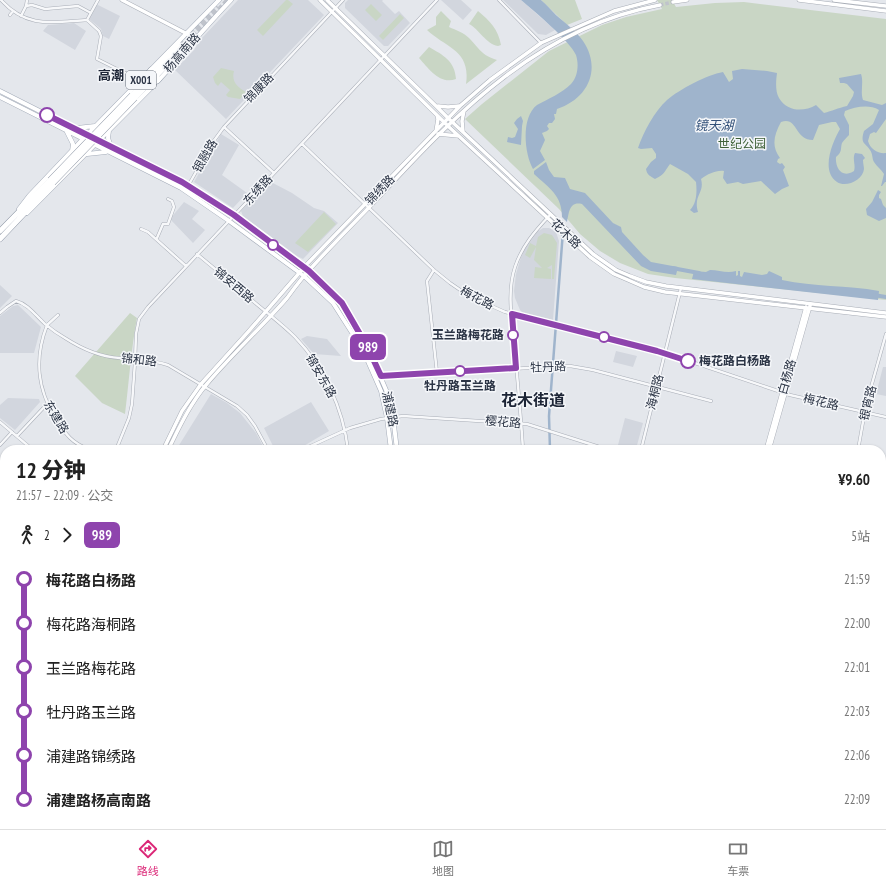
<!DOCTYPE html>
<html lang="zh">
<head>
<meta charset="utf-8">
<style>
	body { margin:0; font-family:"PT Sans Narrow","Noto Sans SC",sans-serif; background:#f6f6f6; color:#222; height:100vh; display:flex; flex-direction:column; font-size:15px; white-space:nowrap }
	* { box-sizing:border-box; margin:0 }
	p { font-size:13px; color:#767676 }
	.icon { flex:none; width:22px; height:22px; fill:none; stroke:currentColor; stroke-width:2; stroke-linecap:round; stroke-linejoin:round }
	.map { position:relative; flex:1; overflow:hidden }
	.details { position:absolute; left:0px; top:445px; width:886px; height:384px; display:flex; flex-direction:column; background:#fff; border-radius:16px 16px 0 0; box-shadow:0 1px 3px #0004 }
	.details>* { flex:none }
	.badge { padding:0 8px; border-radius:6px; font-size:14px; line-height:26px }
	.map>.badge { position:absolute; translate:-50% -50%; box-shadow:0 0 0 2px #fff }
	.legs { display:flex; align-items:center; gap:6px; height:44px; padding:0 16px; font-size:13px }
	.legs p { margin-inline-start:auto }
	.headline { display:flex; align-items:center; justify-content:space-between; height:68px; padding:0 16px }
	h1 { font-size:22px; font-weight:800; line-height:30px }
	ul { padding:0 16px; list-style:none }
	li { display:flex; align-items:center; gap:14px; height:44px; font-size:15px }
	li i { display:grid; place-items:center; width:6px; height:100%; margin:0 5px; background:currentColor }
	li i::after { content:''; width:10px; height:10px; margin:-5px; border:3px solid; border-radius:50%; background:#fff }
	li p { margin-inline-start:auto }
	li:first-child i { background:linear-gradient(#0000 50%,currentColor 0) }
	li:last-child i { background:linear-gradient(currentColor 50%,#0000 0) }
	.tab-bar { display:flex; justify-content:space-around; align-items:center; height:56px; border-top:1px solid #e0e0e0; background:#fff; font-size:11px; color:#767676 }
	.tab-bar a { display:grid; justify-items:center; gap:2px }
	.tab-bar .current { color:#db2777 }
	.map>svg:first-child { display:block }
</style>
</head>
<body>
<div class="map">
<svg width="886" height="829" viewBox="0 0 886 829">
	<rect width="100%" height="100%" fill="#e4e7ec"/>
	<path fill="#d2d6de" d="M238 0H308L324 15 226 119 175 70 194 50 201 39Z
		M348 0H383L382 1 395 14 399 11 410 23 388 46H384L345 8V3Z
		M441 0H461L472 10 463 20Z
		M503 0H521L555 30 546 35 538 34Z
		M96 4 120 16 109 39 103 36 101 29 88 18Z
		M74 23 86 31 75 50 43 31 48 25Z
		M221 134 239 145 222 175 247 193 233 208 194 182Z
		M269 181 292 193 314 208 324 211 338 223 303 259 297 256 243 216 241 211Z
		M184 202 199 211 192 219 205 230 193 243 170 219Z
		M543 228H549L556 232 559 241 553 320 523 313 520 310 515 298 514 291 516 274 521 257 525 249 537 232Z
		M0 285 12 296 0 308Z
		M18 305 41 327 34 353H0V316L13 306Z
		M307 336 327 339 341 356 314 354 301 339Z
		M616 351 637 356 633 367 613 362Z
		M883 367H886V396L876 394Z
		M211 394 227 403 240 413 256 433 265 450H176Z
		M8 398 39 399 40 402 15 430 0 418V405Z
		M311 402 329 431 297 450H275L264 428Z
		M625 418 643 423 636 449 618 445Z"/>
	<path fill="#c9d6c5" d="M286 0H288L293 4 263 36 257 30Z
		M541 0H575L582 19 567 25Z
		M657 0H672L676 7 715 3 744 2 886 19V300L675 278 648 274 620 263 600 251 580 234 559 209 465 119 482 104 549 51 602 25 626 17 662 9Z
		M371 4 382 15 376 21 365 10Z
		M441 11 451 21 449 27C456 30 464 33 469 38 480 49 481 55 497 60L466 84C471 50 446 48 427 30L436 25V17Z
		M478 11C490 21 498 29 501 45L498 46C486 44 479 29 469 24Z
		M400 14 404 18 383 40 379 36Z
		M429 47C443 55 455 61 456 79 440 85 429 69 419 58Z
		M221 68 234 71C231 82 238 87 246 92L240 99 228 97 226 95 230 90 221 82 218 86 215 83 213 77Z
		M324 212 336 224 308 252 295 243Z
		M544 233 552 235 557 243 554 279H552V265L547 268 551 269V279L534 278 535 267 542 268 534 260 536 247 530 258 525 255 530 243 536 246 538 237Z
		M130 313 137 318C131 350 129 382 125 414L102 403 75 376Z
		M881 680 886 683V730L881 727Z
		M881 738 886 740V774L883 773V768L881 767Z
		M49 824H296L295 829H48Z"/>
	<path fill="#9fb4cc" d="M521 0H541C547 5 551 10 556 15 565 23 576 31 583 41 602 69 588 99 557 109L556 114H554L555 119 552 123H549L547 126 549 129 547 131 542 133 545 140 540 151 545 160 533 169C524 153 521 117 537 105 548 99 562 93 571 84 578 77 579 64 576 55 570 41 534 11 521 0Z
		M742 69 767 71 777 73C776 81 775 91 779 98 787 112 804 112 816 105L824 113C832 111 838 108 847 106L853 96 854 92 847 84 844 83H840L839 78 861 74C864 82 860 92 863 100L882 105 886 103V119L876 133 874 132 870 134 868 141C870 149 878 154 886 153V182H885L882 186H881L884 174C881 169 877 167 874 162 872 159 873 154 870 150 865 142 860 144 864 131L873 124 879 110C869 104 855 107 845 111L844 115 849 125V135C847 137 844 140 842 143 840 149 843 151 836 157 835 168 842 179 854 171 856 165 852 159 855 153L862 154 865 158 863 160C863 163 864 167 864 169 863 180 846 188 837 182 820 171 833 141 840 129L836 122H832L819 125 813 140C794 140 798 116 781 122 774 135 771 146 780 158L778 159 777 162 780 164 782 163 785 167 783 170 789 186 782 189 775 194 761 181 743 184 738 182 727 184 723 178 724 171C716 170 708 174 701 179 705 193 693 195 698 212L694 213 690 210C697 203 697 191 696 182L688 174 670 164C664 172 665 174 655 179 650 176 647 175 646 169L651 162 656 158V154L652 148 641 149 638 148C644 131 654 112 667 100 680 89 707 75 723 72L729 82 733 79 732 71Z
		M521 116 523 121 522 126 521 145 507 142 508 137 512 138 515 137 518 129 514 123 517 119Z
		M546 162 549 170 554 177 565 178 570 189 585 193 613 223 621 227 622 232 643 255 651 262 678 267 676 275 651 271 641 266 582 204C569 201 569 213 567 222L562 217C562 195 549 188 534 174V171Z
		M878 190 881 192 879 195V198L881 199 883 205 886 208V218L879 221 867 215 866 209 872 202Z
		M710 270C719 270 727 274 736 271V276L738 275V271H740V276L742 277 744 272 762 275 767 274 769 271 782 277V280C814 287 847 285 879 291L878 300 692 279 694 271 706 272Z
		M568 824H595L614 829H589Z"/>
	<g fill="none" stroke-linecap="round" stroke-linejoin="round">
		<path stroke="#9fb4cc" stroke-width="2.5" d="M550 450 549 416 563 231"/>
		<path stroke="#9fb4cc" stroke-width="4" d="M672 268 699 273
			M874 295 886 297
			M0 782H5
			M83 829 84 824"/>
		<path stroke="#bfc3cb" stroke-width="3.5" stroke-dasharray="3.5 2" stroke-linecap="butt" d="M660 5 673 2"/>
		<path stroke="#bfc3cb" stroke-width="5" stroke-dasharray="5 2.5" stroke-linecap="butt" d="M180 45 217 6
			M183 48 228 0"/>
		<defs>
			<path id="street" d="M1 0C27 29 53 22 87 20L99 31 101 36 97 59 137 79
				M499 0 541 43
				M26 6 27 0
				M10 15 13 11
				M21 16 26 6 32 5 45 9 78 6 91 13
				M87 20 98 0
				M302 144 434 270 450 283 469 296 505 312 665 353 790 395 886 417
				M274 173 224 127 343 0
				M188 186 213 142 224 127
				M141 229 148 232 186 266
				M157 238 163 224H168L174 207 172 201 168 199
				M197 254C216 270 235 285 253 301 267 313 282 324 295 337 324 367 343 408 348 450
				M434 270 427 281 437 373
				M0 313 7 307 16 301C28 304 36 316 45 324 51 329 58 334 65 338 82 349 100 357 120 358 138 360 150 359 168 365L237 406 247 415 255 426 268 450
				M47 325C34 359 37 389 56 419 66 435 72 443 90 450
				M47 325 58 315
				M381 375 570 366 593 370 711 401
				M0 422 33 450
				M17 436 47 404
				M0 445 12 432
				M116 450 129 418 132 404 135 362 136 334 139 319 148 307 437 0
				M302 450 350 428 381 419 403 416 527 424 609 450
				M523 450C521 417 518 385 515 352 513 325 506 294 515 267 522 246 535 231 550 215
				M641 450 681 288
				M858 450 866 405 886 334
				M881 516 886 518
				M0 549 5 547
				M881 588 886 590
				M0 639 5 640
				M159 829 160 824
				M484 829V827"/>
			<path id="secondary" d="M122 0 195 38
				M320 0 449 127 590 257 614 274 628 280 644 287 665 292 886 317
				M327 0 436 106 448 118 593 254 616 270 630 276 646 282 666 286 886 313
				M799 0 886 11
				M834 0 886 6
				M673 2 687 0
				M438 106 448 107 459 106
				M436 131 438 119 437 115
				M463 132 462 121 464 111
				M438 134 459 136
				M163 450 182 411 201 384 248 332 307 264 460 106 490 80 541 43 614 11 655 0
				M168 450C179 428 190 404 206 385 231 355 261 328 287 298 295 287 303 276 313 266 335 242 358 219 381 195 459 110 541 27 660 5
				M766 450 806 307
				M769 450 810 306
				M668 824 689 829
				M40 829 41 824
				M45 829 46 824"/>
			<path id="primary" d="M158 81C183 54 206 26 231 0
				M0 91 182 183 234 215 309 271 342 303 368 348 386 390 393 417 397 450
				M0 97 181 188 229 221 304 276 333 303 363 350 381 391 387 418 391 450
				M77 128 95 126
				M109 131 108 138 111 147
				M67 132 73 144 72 151
				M87 154 106 152
				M19 209 29 196 85 137 219 0
				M27 213 152 87
				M0 492 5 496
				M0 515 5 519
				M881 676 886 678
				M391 829 392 824
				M397 829V824"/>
			<path id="highway" d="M146 77 151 70
				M148 88 159 79
				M132 95 180 45
				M135 98 183 48
				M0 231 50 180
				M0 239 53 183
				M0 497 5 501
				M0 506 5 510
				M881 658 886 660
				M881 663 886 666
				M881 668 886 670
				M881 673 886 675"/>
		</defs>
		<use href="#street" stroke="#a9aeb7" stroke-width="3.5"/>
		<use href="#secondary" stroke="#a9aeb7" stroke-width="4.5"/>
		<use href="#primary" stroke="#a3abb8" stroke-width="5"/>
		<use href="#highway" stroke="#8b94a3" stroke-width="6"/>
		<use href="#street" stroke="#f7f8fa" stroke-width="2.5"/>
		<use href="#secondary" stroke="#fff" stroke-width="3.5"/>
		<use href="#primary" stroke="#fff" stroke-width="4"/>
		<use href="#highway" stroke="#fff" stroke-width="5"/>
		<defs>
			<path id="rail" d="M881 729 886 732
				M881 754 886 757"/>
		</defs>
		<use href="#rail" stroke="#7d8696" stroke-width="2.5"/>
		<use href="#rail" stroke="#f4f6f9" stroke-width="1" stroke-dasharray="3" stroke-linecap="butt"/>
		<defs>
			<path id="highway-bridge" d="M50 180 132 95
				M53 183 135 98"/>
		</defs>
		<use href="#highway-bridge" stroke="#8b94a3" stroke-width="6" stroke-linecap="butt"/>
		<use href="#highway-bridge" stroke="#fff" stroke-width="5"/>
	</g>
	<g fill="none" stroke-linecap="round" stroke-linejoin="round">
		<defs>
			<path id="line-1" d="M47 115 182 182 234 215 309 271 342 303 368 348 381 376 516 368 512 314 657 351 688 361"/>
		</defs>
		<use href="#line-1" stroke="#fff" stroke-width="9"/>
		<use href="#line-1" stroke="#8e44ad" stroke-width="6"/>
	</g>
	<g fill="#fff" stroke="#8e44ad" stroke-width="2">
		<circle cx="47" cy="115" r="7"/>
		<circle cx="273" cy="245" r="5"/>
		<circle cx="513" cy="335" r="5"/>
		<circle cx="604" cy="337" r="5"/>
		<circle cx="688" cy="361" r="7"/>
		<circle cx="460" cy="371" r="5"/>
	</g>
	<g text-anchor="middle" stroke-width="3" stroke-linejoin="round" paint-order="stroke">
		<rect fill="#f4f6f9" stroke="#676e7b" stroke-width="1" x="126" y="71" width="30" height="18" rx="3"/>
		<g font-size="11" font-weight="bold" fill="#2b3445">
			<text x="141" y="84">X001</text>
		</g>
		<g font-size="12" fill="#2b3445" stroke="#f4f6f9">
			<text transform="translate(182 53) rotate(-49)" y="4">杨高南路</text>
			<text transform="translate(259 88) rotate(-46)" y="4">锦康路</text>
			<text transform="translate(205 156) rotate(-60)" y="4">银融路</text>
			<text transform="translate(258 190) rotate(-47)" y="4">东绣路</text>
			<text transform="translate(380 190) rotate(-46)" y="4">锦绣路</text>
			<text transform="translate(566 234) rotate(44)" y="4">花木路</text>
			<text transform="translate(234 285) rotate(40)" y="4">锦安西路</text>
			<text transform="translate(477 298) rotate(28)" y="4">梅花路</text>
			<text transform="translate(139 360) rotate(6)" y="4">锦和路</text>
			<text transform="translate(548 367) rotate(-2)" y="4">牡丹路</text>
			<text transform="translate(321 376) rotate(60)" y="4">锦安东路</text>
			<text transform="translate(787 377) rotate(-74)" y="4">白杨路</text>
			<text transform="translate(655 392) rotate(-76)" y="4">海桐路</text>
			<text transform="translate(821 402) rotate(13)" y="4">梅花路</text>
			<text transform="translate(868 403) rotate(-76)" y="4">银宵路</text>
			<text transform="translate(390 409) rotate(78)" y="4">浦建路</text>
			<text transform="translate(56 417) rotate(59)" y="4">东建路</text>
			<text transform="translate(503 422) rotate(5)" y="4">樱花路</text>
		</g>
		<g font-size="12" fill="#3f6138" stroke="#f4f6f9">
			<text x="742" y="148">世纪公园</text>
		</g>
		<g font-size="12" font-weight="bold" fill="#2b3445" stroke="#f4f6f9" text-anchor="end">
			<text x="504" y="339">玉兰路梅花路</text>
			<text x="699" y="365" text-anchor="start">梅花路白杨路</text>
			<text x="460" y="390" text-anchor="middle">牡丹路玉兰路</text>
		</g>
		<g font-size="13" font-weight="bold" fill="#1d2536" stroke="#f4f6f9">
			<text x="111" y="80">高潮</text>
		</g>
		<g font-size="13" font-style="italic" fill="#34527a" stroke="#f4f6f9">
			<text x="714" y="130">镜天湖</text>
		</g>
		<g font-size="16" font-weight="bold" fill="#1d2536" stroke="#f4f6f9">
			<text x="533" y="406">花木街道</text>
		</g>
	</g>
</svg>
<b class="badge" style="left:368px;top:347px;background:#8e44ad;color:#fff">989</b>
<section class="details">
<div class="headline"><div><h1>12 分钟</h1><p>21:57 – 22:09 · 公交</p></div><b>¥9.60</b></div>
<div class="legs"><svg class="icon" aria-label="walk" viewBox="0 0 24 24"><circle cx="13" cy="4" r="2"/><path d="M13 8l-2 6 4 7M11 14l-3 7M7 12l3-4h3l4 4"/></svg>2<svg class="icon" aria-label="forward" viewBox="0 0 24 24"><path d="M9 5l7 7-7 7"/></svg><b class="badge" style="background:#8e44ad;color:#fff">989</b><p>5站</p></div>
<ul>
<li><i style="color:#8e44ad"></i><b>梅花路白杨路</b><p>21:59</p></li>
<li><i style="color:#8e44ad"></i><span>梅花路海桐路</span><p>22:00</p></li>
<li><i style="color:#8e44ad"></i><span>玉兰路梅花路</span><p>22:01</p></li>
<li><i style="color:#8e44ad"></i><span>牡丹路玉兰路</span><p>22:03</p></li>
<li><i style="color:#8e44ad"></i><span>浦建路锦绣路</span><p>22:06</p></li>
<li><i style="color:#8e44ad"></i><b>浦建路杨高南路</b><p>22:09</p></li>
</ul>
</section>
</div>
<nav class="tab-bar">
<a class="current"><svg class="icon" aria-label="directions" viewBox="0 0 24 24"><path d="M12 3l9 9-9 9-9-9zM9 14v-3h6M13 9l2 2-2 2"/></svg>路线</a>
<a><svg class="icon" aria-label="map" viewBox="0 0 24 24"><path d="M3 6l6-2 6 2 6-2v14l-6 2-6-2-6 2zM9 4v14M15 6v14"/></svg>地图</a>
<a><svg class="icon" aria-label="tickets" viewBox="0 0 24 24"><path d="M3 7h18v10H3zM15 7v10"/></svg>车票</a>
</nav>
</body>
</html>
